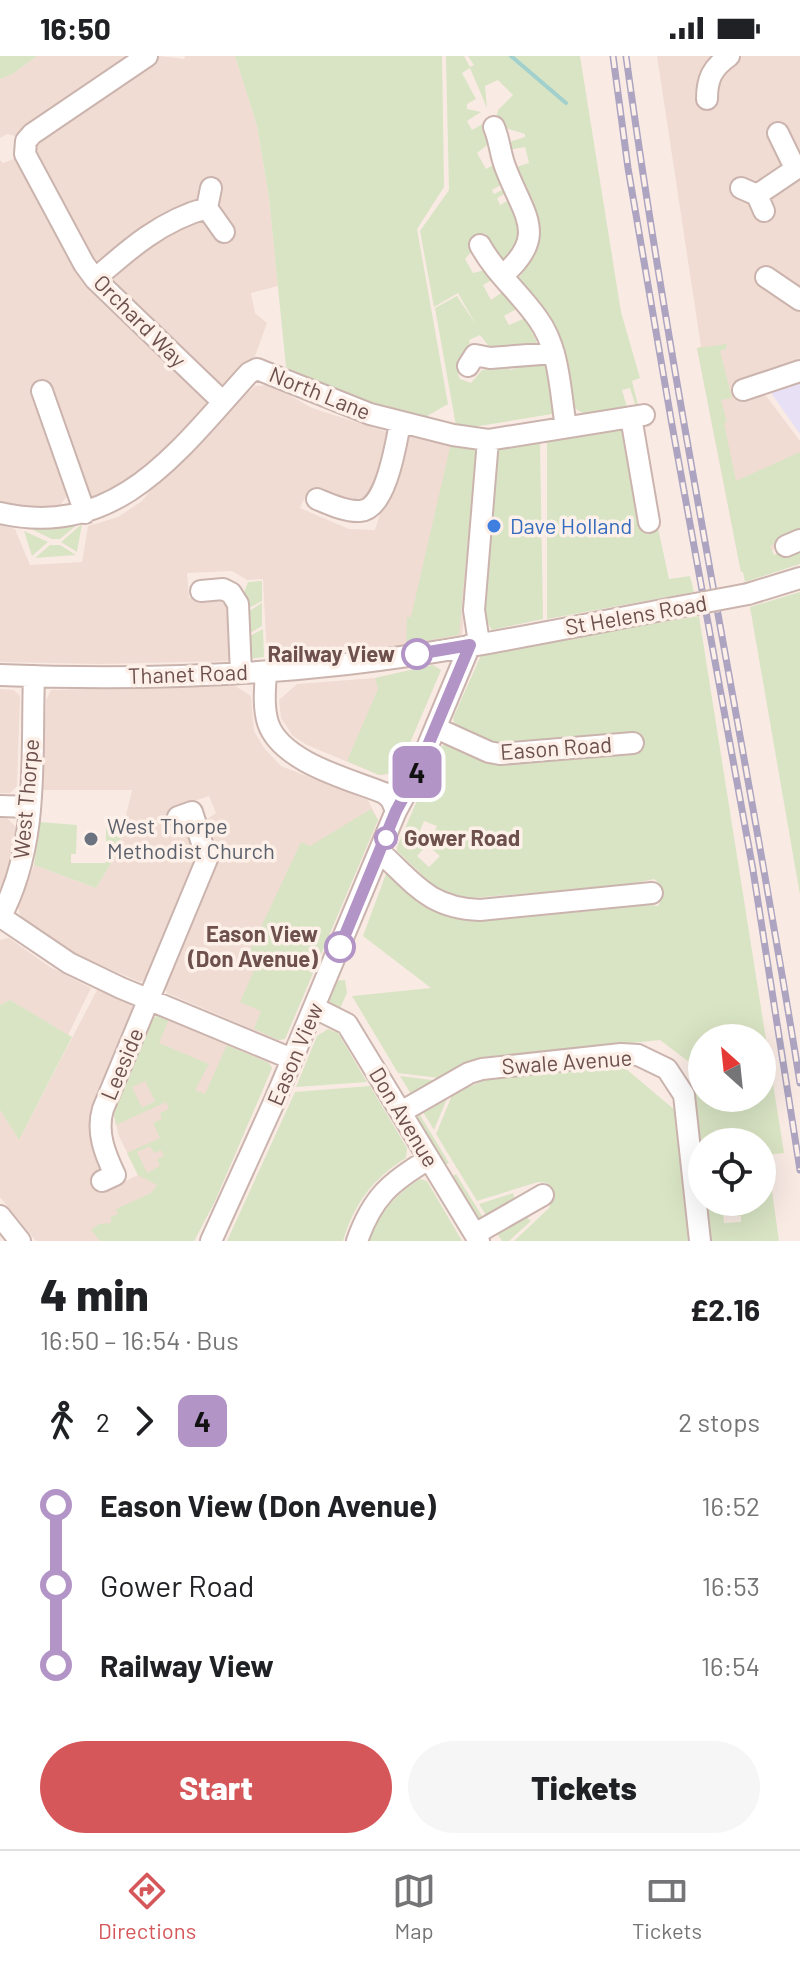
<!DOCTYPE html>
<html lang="en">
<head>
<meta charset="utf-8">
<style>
	body { margin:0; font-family:Barlow,sans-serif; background:#f6f6f6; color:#202124; height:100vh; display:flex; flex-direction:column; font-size:30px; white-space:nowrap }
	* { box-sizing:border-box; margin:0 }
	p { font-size:26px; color:#757577 }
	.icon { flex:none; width:44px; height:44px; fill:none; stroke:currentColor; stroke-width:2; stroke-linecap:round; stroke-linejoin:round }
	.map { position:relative; height:1185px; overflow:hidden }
	.sheet { display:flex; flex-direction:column; background:#fff; flex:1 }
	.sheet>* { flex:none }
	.badge { padding:0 16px; border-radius:12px; font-size:28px; line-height:52px }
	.needle { width:52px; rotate:333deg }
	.buttons { position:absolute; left:688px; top:968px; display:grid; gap:16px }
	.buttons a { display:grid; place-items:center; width:88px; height:88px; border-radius:50%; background:#fff; box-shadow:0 8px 32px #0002; font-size:40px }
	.map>.badge { position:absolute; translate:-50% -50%; box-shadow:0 0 0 4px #fff }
	.legs { display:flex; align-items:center; gap:12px; height:88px; padding:0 40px; font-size:26px }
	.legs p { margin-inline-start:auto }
	.headline { display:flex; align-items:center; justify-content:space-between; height:136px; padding:0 40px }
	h1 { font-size:44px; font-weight:800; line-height:60px }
	.button { display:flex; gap:16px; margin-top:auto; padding:16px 40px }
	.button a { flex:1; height:92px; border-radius:48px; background:#d5575a; color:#fff; font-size:32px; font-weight:800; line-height:92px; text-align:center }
	.button a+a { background:#f6f6f6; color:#202124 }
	ul { padding:0 40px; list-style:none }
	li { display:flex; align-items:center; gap:28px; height:80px; font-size:30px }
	li i { display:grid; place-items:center; width:12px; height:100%; margin:0 10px; background:currentColor }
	li i::after { content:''; width:20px; height:20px; margin:-10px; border:6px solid; border-radius:50%; background:#fff }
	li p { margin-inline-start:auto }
	li:first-child i { background:linear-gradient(#0000 50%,currentColor 0) }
	li:last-child i { background:linear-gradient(currentColor 50%,#0000 0) }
	.status { display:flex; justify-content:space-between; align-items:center; height:56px; padding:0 40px; background:#fff; direction:ltr }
	.status svg { height:22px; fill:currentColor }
	.tabs { display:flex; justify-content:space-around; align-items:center; height:112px; border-top:2px solid #e0e0e0; background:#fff; font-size:22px; color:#757577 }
	.tabs a { display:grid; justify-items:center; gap:4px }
	.tabs .on { color:#d5575a }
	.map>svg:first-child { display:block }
</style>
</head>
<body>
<div class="status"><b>16:50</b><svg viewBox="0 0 49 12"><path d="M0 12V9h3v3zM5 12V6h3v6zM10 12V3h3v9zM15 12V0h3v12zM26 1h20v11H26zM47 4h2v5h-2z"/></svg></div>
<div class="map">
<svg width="800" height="1185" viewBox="0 0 800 1185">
	<rect width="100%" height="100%" fill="#f9ebe4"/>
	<path fill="#f0dcd3" d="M37 0H136L19 81 7 78 0 82V23L11 19Z
		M160 0 184 3 185 0H235L257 70 269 142 278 230 251 237 255 257 267 267 254 303 226 328 217 329 112 230V216L189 161 205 163 222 187 234 179 215 149 218 127 205 124 201 143 102 209 90 207 31 91 41 81Z
		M657 0H800V308L755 325 800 385V481L772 494 776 505 741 516 697 292 701 291Z
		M16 102 97 241 210 343 208 351 149 413 94 446 82 435 46 325 38 324 30 331V337L67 440 58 452 35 456 0 448V104L3 107Z
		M271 329 312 352 390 377 379 426 359 449 326 442 308 435 300 452 349 473 375 474 404 378 480 393 462 580 387 592 267 603 263 523 247 524 232 515 187 517 189 542 223 539 232 544 236 605 99 608 0 606V469L15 473 30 509 82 506 88 470 118 461 142 445 156 428 255 330Z
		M433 609 441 614 397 717 379 719 307 689 293 680 281 662 279 644 297 628 375 622Z
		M234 629 251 640 254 675 264 692 281 710 368 744 378 764 285 983 278 984 167 937 164 928 214 811 204 765 216 757 209 740 168 754 174 771 187 770 198 807 148 923 140 926 76 898 21 862 18 851 34 809 96 832 117 797 132 734H42L46 644 51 634Z
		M0 633 14 634 20 640 17 730 10 737H0Z
		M0 761H6L17 772 12 805 0 837Z
		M9 882 50 911 91 932 68 979 10 944 0 949V884Z
		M97 934 130 947 135 958 92 1063 101 1112 92 1119 101 1137 138 1119 118 1078 112 1048 159 959 269 1007 272 1012 215 1145 194 1185H36L0 1141V1054L19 1084Z"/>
	<path fill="#e8e1f5" d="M800 323V378L769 334Z"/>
	<path fill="#d9e4c4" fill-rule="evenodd" d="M0 0H37L11 19 0 23Z
		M235 0H442L444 131 417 173 448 348 422 363 351 342 286 311 269 142 257 70Z
		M446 0H464L470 11 474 9 468 0H580L621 256 640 322 632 325 639 353 637 354 630 332 622 334 627 351C607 355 584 367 571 347L556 275 518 223 530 207 526 203C543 172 523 142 510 113L529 107 525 91 508 94V90L512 85 525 81V78L506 72 496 62 498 54 513 39 498 24 485 30 487 52 470 12 462 17 476 43 467 48V53L481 56 467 65 472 74 484 67 491 86 477 97 486 113 498 106 506 126 492 134 494 138 504 133 506 137 497 142 500 149 509 144 515 147C523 168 530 185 513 204L498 201 485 177 469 186 472 195 465 203 473 217 485 214 494 223 483 229 491 244 504 235 518 252 504 260 509 269 525 262 537 286 531 290 532 294 510 296 508 291 491 293 480 279 469 284 470 287C464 293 467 295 464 302 460 311 455 312 460 323L471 327 482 314 506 310 510 314 541 306 546 311 554 352 552 358 467 372 456 370 435 252 457 240 476 269 458 237 434 251 420 175 449 134Z
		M727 288 726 293 720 295 732 342 721 344 727 366 724 367 736 425 800 396V475L770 490 774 499 800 487V508L745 526 743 516H741L697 292Z
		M625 370 644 474 658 472 669 523 690 520 694 536 547 563V383Z
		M540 385 543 563 492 574 483 560 497 393Z
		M451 387 476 392 459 579 406 588 407 561H411Z
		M78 468 60 483H52L29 472Z
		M82 468 77 496 61 486Z
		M24 475 48 486 32 500Z
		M50 489H60L76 499 35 502Z
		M262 525V545L245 554 244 537 248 526Z
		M800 536V839L750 551Z
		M262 547V570L247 579 246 557Z
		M699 560 784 1097 767 1099 779 1185H710L706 1146H722L724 1167 741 1166V1160H737L736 1146H762V1086H731L732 1072 715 1074 716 1086H702V1100L693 1013 689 1006 660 984 474 1003 439 1022 398 1017 352 940 431 932 363 880 387 815C414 842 438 866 478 864L644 848 658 850C664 840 664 830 654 823L627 829 460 843 437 833 397 795V791L440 691 446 688 477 700 641 686 640 681 633 677 497 689 455 671 453 662 482 597ZM424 765 437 770 430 785 417 782ZM427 789 440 800 429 811 417 800ZM702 982H762V1042H702Z
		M263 573 264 601 248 603 246 582Z
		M433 609 441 614 397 717 379 719 347 705 378 633 375 622Z
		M371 753 378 764 285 983 278 984 254 973 261 955 240 946 256 910 245 905 301 786 310 790Z
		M40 766 77 769 76 798H71V807H106V768L124 769 117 797 96 832 34 809Z
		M345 924 347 937 338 957C326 946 328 939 332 925Z
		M10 944 72 981 19 1084 0 1054V949Z
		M159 959 169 963 159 987 209 1008 195 1034 205 1038 227 989 269 1007 272 1012 215 1145 194 1185H100L91 1174 99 1168 111 1167V1161L118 1158 116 1153 151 1137 157 1129 138 1119 127 1097 160 1082 153 1067 162 1063 160 1057 169 1053 166 1046 116 1069 112 1048 149 964ZM145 1025 155 1045 142 1052 132 1031ZM150 1090 154 1097 161 1094 164 1100 157 1103 160 1110 147 1117 137 1096Z
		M328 973 338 977 367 1026 296 1031 317 980Z
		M614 1010 625 1012 676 1055 688 1185H514L549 1152 554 1140 547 1127 538 1126 477 1145 436 1078 453 1037 486 1024Z
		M400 1020 440 1025 414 1043Z
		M370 1030 407 1092 406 1102C373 1122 354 1148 343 1185H227L295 1036Z
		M448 1040 434 1074 420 1051Z
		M417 1054 449 1107 442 1110 414 1062Z
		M456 1118 487 1168 480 1170 450 1122Z
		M420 1123 427 1125 462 1185H369C379 1157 395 1139 420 1123Z
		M513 1137 515 1144 490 1166 479 1148Z
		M520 1156 531 1165 509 1185H502L493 1172Z"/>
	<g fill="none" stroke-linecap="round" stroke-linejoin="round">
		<path stroke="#a2d0cc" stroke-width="4" d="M511 0 566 47"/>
		<defs>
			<path id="minor" d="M147 0 32 78 26 85 25 98 84 208 95 223 223 346
				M707 43C707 23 712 12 729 0
				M494 71C500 85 500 99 506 113 524 160 549 180 502 220
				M778 77 795 112
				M211 132 207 152 224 176
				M741 132 757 139 764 155
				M757 139 800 110
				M480 189C495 217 520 237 538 263 560 293 560 336 566 371
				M766 221 800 244
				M95 223C129 193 162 164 207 152
				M468 310 475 299 490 302 554 297
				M743 334 800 315
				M42 335 85 457
				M631 361 649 466
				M317 443C329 448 346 456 360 455 386 454 396 388 400 367
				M0 457C117 484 179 394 249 317L257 313 370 358 453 379 488 384 644 359
				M786 490 800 484
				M201 535 223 533 231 537 238 548 241 617
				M748 538 800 522
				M479 587 474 554 488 384
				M266 616C265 632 263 651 268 667 281 706 349 723 384 737L391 743 396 755
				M0 619C115 624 232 621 347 608 463 595 579 569 695 548
				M436 672 489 696 500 698 633 687
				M0 750 30 751
				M380 796C415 828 429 852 480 854L652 837
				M1 861 69 907 121 932 292 1003
				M0 862C40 788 31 702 34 620
				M315 952 347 968 479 1185
				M401 1056 469 1017 482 1013 621 998 638 999 667 1013 684 1039 700 1185
				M102 1125 115 1119C105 1098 96 1076 103 1053L207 803 192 756 178 761
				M0 1160 20 1185
				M475 1178 543 1139
				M211 1185 275 1044 396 755 416 718 470 589
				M357 1185C372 1142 390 1126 429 1103"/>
		</defs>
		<use href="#minor" stroke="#cbb4ae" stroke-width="24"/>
		<use href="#minor" stroke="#fff" stroke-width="20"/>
		<defs>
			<path id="rail" d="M613 0 628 112 672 369 753 814 800 1114
				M626 0C673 344 745 684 800 1027"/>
		</defs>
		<use href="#rail" stroke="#aca4c0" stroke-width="7"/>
		<use href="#rail" stroke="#fcf0e9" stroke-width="4" stroke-dasharray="12" stroke-linecap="butt"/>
		<defs>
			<path id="minor-bridge" d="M695 548 748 538"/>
		</defs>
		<use href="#minor-bridge" stroke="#cbb4ae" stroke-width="24" stroke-linecap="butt"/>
		<use href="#minor-bridge" stroke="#fff" stroke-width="20"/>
	</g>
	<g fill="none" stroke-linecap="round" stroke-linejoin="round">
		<defs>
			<path id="line-1" d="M340 891 396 755 416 718 470 589 417 598"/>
		</defs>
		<use href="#line-1" stroke="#fff" stroke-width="18"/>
		<use href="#line-1" stroke="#b294c6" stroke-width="12"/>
	</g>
	<circle fill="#3f7fe0" stroke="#fcf0e9" stroke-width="3" cx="494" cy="470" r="8"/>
	<g fill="#fff" stroke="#b294c6" stroke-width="4">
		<circle cx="417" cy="598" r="14"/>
		<circle cx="386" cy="782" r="10"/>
		<circle cx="340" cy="891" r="14"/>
	</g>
	<circle fill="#6b7280" stroke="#fcf0e9" stroke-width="3" cx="91" cy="783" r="8"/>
	<g text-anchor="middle" stroke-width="7" stroke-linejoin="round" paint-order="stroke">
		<g font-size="22" fill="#6e504d" stroke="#fcf0e9">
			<text transform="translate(140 265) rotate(45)" y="8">Orchard Way</text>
			<text transform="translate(320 337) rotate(22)" y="8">North Lane</text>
			<text transform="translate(636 559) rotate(-10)" y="8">St Helens Road</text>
			<text transform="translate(188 618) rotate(-2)" y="8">Thanet Road</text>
			<text transform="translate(556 692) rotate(-4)" y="8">Eason Road</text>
			<text transform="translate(26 743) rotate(-85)" y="8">West Thorpe</text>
			<text transform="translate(295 998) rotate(-67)" y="8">Eason View</text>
			<text transform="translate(567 1006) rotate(-4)" y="8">Swale Avenue</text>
			<text transform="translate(122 1008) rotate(-67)" y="8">Leeside</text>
			<text transform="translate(404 1061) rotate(59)" y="8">Don Avenue</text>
		</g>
		<g font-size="22" fill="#366cbe" stroke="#fcf0e9" text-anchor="start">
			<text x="510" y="478">Dave Holland</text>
		</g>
		<g font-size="22" font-weight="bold" fill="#6e504d" stroke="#fcf0e9" text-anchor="end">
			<text x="395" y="606">Railway View</text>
			<text x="404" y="790" text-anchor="start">Gower Road</text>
			<text x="318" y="886">Eason View<tspan x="318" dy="25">(Don Avenue)</tspan></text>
		</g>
		<g font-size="22" fill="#5b616d" stroke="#fcf0e9" text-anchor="start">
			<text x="107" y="778">West Thorpe<tspan x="107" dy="25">Methodist Church</tspan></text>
		</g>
	</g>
</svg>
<div class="buttons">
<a><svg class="needle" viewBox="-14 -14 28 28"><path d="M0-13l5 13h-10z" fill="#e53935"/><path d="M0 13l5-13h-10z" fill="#757577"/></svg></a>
<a><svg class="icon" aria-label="locate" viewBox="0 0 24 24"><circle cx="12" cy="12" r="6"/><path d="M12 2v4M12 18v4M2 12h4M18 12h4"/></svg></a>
</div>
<b class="badge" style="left:417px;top:716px;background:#b294c6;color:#111">4</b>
</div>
<section class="sheet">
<div class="headline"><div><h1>4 min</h1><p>16:50 – 16:54 · Bus</p></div><b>£2.16</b></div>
<div class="legs"><svg class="icon" aria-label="walk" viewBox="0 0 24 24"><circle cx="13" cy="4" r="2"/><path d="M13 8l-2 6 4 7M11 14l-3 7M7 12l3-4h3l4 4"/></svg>2<svg class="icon" aria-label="forward" viewBox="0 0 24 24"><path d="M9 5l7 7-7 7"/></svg><b class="badge" style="background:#b294c6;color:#111">4</b><p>2 stops</p></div>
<ul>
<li><i style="color:#b294c6"></i><b>Eason View (Don Avenue)</b><p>16:52</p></li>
<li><i style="color:#b294c6"></i><span>Gower Road</span><p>16:53</p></li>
<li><i style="color:#b294c6"></i><b>Railway View</b><p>16:54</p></li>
</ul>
<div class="button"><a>Start</a><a>Tickets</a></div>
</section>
<nav class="tabs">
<a class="on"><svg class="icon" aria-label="directions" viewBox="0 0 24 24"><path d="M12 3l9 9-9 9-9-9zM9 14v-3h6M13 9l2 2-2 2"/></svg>Directions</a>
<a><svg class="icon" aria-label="map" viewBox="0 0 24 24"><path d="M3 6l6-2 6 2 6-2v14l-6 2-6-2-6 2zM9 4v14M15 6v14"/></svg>Map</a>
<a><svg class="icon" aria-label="tickets" viewBox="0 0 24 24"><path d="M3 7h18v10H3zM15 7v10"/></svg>Tickets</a>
</nav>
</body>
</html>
